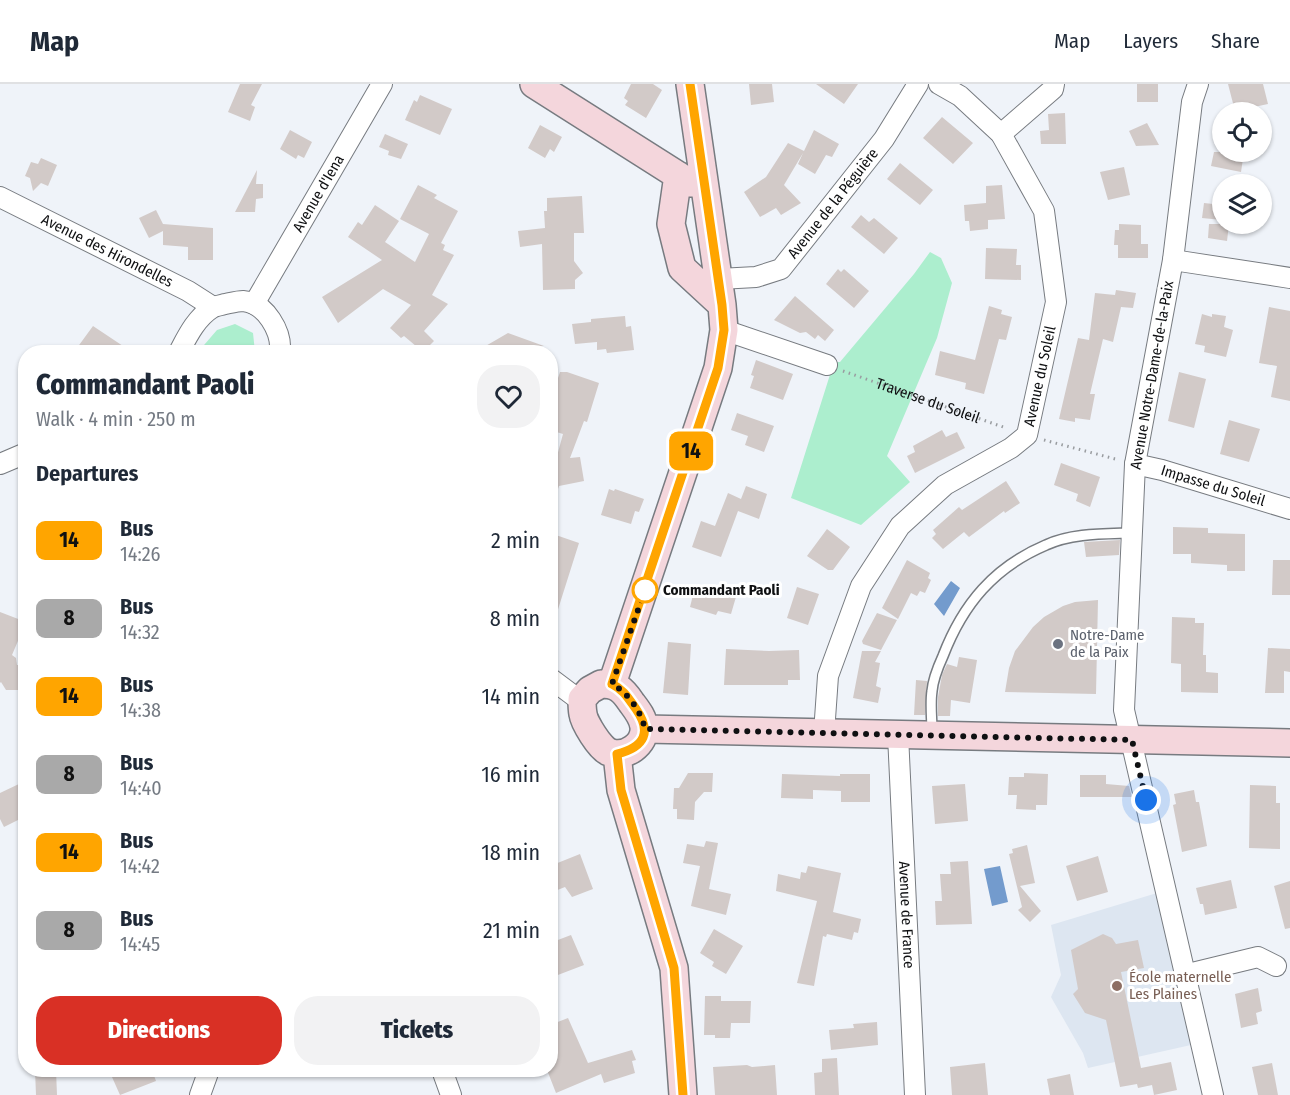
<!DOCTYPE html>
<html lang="en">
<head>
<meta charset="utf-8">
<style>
	body { margin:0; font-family:"Fira Sans Condensed",sans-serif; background:#f2f2f3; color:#1f2937; height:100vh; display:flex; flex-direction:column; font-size:22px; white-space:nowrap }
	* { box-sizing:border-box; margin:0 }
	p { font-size:20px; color:#747a83 }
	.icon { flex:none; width:33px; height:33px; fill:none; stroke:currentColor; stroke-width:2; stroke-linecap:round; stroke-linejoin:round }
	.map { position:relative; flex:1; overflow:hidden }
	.panel { position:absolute; left:18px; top:261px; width:540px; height:732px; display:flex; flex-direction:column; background:#fff; border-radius:24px; box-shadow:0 2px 4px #0004 }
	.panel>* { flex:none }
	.badge { padding:0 12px; border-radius:9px; font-size:21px; line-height:39px }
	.controls { position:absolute; left:1212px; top:18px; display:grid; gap:12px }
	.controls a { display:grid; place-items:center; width:60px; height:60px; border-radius:50%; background:#fff; box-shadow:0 2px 4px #0004; font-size:30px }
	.you { position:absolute; width:30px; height:30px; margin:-15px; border:4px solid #fff; border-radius:50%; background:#1a73e8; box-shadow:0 0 0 9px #1a73e833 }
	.map>.badge { position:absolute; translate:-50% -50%; box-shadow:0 0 0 3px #fff }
	h2 { padding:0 18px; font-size:22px; line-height:54px }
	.round { display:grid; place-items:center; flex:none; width:63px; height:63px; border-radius:24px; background:#f2f2f3 }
	.overview { display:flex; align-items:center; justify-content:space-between; height:102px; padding:0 18px }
	h1 { font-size:28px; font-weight:800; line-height:45px }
	.cta { display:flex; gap:12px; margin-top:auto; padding:12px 18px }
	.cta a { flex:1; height:69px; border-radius:24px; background:#d93025; color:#fff; font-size:24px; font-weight:800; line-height:69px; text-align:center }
	.cta a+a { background:#f2f2f3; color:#1f2937 }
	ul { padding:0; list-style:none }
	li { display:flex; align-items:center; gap:18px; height:78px; padding:0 18px }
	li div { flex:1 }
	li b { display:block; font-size:22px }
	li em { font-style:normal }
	li .badge { min-width:66px; font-weight:700; text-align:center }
	header { display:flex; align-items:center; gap:36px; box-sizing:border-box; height:84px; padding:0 30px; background:#fff; border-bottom:2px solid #e0e1e3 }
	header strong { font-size:28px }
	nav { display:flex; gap:33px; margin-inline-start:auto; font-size:21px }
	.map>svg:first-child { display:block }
</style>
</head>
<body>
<header>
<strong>Map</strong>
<nav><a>Map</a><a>Layers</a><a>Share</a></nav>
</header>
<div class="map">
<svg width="1290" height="1011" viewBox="0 0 1290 1011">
	<rect width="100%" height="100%" fill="#eff3f9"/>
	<path fill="#dde6f1" d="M1157 809 1191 961 1088 984 1083 969 1051 913 1061 891 1051 841Z"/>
	<path fill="#aceece" d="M930 168 941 174 952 199 937 254 887 372 910 398 861 441 791 414 834 278H840L914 190Z
		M235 240 253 249 255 268H198L217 246Z"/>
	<path fill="#739bcd" d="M951 497 960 504 944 532 934 520Z
		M1000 782 1008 818 992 822 984 785Z"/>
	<path fill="#d2cac8" d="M240 0H262L251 21 255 23 250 37 228 28Z
		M631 0H653L662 6 646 34 625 21 628 17 624 14Z
		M749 0H772L774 18 751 21Z
		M816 0H858L844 20Z
		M1137 0H1158V18H1137Z
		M1228 0H1263L1268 20 1235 27Z
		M420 11 452 25 440 51 405 36 414 16 417 18Z
		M1065 29 1066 60H1041L1040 47 1049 46 1048 30Z
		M942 33 973 59 953 80 923 54Z
		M1147 39 1159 61 1136 62 1129 47Z
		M540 41 562 53 554 68 550 65 545 74 528 64Z
		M290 46 312 58 304 74 298 71 296 75 280 65Z
		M814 46 839 60 832 73 826 71 815 90 798 80 803 69 784 101 801 119 781 131 776 124 760 133 744 108 766 93 788 59 804 67Z
		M385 50 408 60 401 75 388 71 389 67 379 63Z
		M1214 68H1244L1241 88 1211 82Z
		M41 74 57 81 48 102 41 99 33 107 30 94 25 92 31 78 38 80Z
		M900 79 933 106 920 121 887 95Z
		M1124 83 1130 111 1108 116 1100 88Z
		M257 86 256 100H263V114L256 115 255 128H235Z
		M418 101 437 111 434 114 458 127 441 159 445 161 443 166 454 171 432 211 448 220 424 247 434 257 423 268 404 252 401 254 390 244 411 221 383 205 338 239 322 213 382 176 348 153 358 138 362 141 375 121 399 137 385 158 415 178 429 150 400 135Z
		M1002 101 1005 135 988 136V145L970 147 969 137H965L964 121 986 119V102Z
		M582 112 584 149H574V177L583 189 575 196V205L543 206 542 160 520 163 518 147 545 144 544 127H547V114Z
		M1204 119 1222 121V136L1202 134Z
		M156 126 163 140 213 144V176H188V163L163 161V147L149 154 139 134Z
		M861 131 869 138 874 134 898 154 884 170 851 143Z
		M1119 140 1141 141V160H1148V174H1118V161H1114L1115 146H1119Z
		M1209 140H1229L1227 157 1208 154Z
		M986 164 1017 165 1016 181H1021V196L985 195Z
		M838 185 841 188 844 185 869 207 854 224 826 200Z
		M1116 206 1136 209 1133 224 1121 223 1113 258 1103 255 1090 310H1095L1090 336 1075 334V338L1059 335 1078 254 1089 256 1095 209 1115 211Z
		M795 212 834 246 825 257 818 251 815 255 806 248 800 249 774 236Z
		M989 222 1002 226 1001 230 1012 233 1006 256 999 255 984 310 965 305 966 299 935 291 940 267 975 276Z
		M1269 223 1290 227V317L1271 313 1277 282 1259 279Z
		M1202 230 1212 233V230L1226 232 1224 243 1233 246 1226 273 1204 268 1205 262 1195 260Z
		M625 232 626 243 631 242 634 266 607 269 606 265 597 266V258L575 260 572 240 591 238V235Z
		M93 242 132 268H74Z
		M508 249 544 262 477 267Z
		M756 276 793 290 783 316 750 304 754 292 751 291Z
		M560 288H567L599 299 587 338 584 337 570 374 580 373 584 397 559 402 557 408 554 392 551 391 553 386 551 373 557 372 563 350 550 346V318Z
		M1179 288 1206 295 1194 344 1168 337Z
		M737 329 774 342 764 368 745 361 748 352 731 346Z
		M1229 336 1260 345 1249 378 1220 370Z
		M942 346 946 353 957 348 965 364 915 389 907 372 915 368 913 362Z
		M1061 379 1100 393 1090 423 1076 417 1078 410 1054 401Z
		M1006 397 1020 419 1005 429 1004 427 969 453 964 448 943 465 932 454 936 450 933 446 959 423 962 426Z
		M746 402 767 410 759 435 738 427 721 473 692 463 701 437 715 442 728 409 741 415Z
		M609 405 614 407 615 405 644 415 639 428 635 427 631 440 601 431Z
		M1173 443 1208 444V449L1245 450V487H1227V481L1191 479V470H1173Z
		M827 445 850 463 833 486H828L807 472Z
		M550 449 579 459 554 538 550 537Z
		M1120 456 1119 471 1086 473 1084 458Z
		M907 476 930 489 928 494 931 496 925 509 920 507 917 512 911 509 898 535 882 524Z
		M1273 476H1290V511H1272Z
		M721 500 738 506 731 530 718 527 716 531 690 523 694 507 703 509 705 501 720 505Z
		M797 503 819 510 808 541 787 534Z
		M1098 516 1096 610 1005 608 1009 584 1015 567 1033 543 1044 533 1063 522 1075 518Z
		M0 528 26 538 12 571 16 574 17 581H24L25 606H6L1 598 0 599Z
		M877 529 897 536 881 566 863 560 862 557Z
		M1172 533 1195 534V539H1204L1203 571H1206V588L1218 589V609L1181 608V580L1171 579Z
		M668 558 691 560 688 611 663 609Z
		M1268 564 1290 565V588L1284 587V609H1265Z
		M726 565 769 567 799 566 800 596H788V601H724Z
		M862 567H881L875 578 880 579 876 602 881 604 878 619 853 614Z
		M959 573 977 576 970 619 951 616 950 632H938V613L942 591 947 580 957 583Z
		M916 596 927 597 925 631H914Z
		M688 689H713L712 708H704L695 718 694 736 677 735V725H673L674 704H679Z
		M1024 689 1048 690 1047 721H1036V726L1016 725 1017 711H1008L1009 693H1024Z
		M782 690 840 692V690H870V718H841V707L813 706V715L781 714Z
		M1080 691H1106V700L1129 702 1132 713H1080Z
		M21 699 26 710V732L4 743 0 735V709Z
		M965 700 968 737 935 740 932 702Z
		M1250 701 1276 702V719H1280V765L1249 764Z
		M1194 706 1196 718H1199L1207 762 1182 768 1173 721 1176 720 1174 710Z
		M706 757 718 759 709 805 731 810 726 831 691 822 700 782 683 779 687 760 704 763Z
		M1027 761 1035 799 1020 802 1041 827 1030 838 1018 826 1022 823 1009 770 1013 769 1012 765Z
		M580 770 593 805 572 813 565 803 550 809V782Z
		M1098 772 1108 808 1077 817 1066 782Z
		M968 777 972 840 936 841 935 817H942L940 790H951L950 778Z
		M808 782 841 789 833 828 861 835 858 849 854 848 852 856 827 850 826 853 823 852 814 902 797 899 817 817 776 807 778 790 800 795 801 788 806 789Z
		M1231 796 1237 824 1205 831 1203 820H1200L1196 804Z
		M1290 797V844L1285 845 1274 802Z
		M714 845 743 862 726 890 712 882 714 878 700 869Z
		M1103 850 1112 854 1116 860 1138 856 1144 884 1121 888 1141 984 1171 978 1177 1006 1154 1011 1152 1001 1138 1004 1137 1000 1120 1003 1106 936 1085 929 1073 910 1078 905 1071 866Z
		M571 851 584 881 550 894V859Z
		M1258 904 1262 927 1256 929 1258 940 1241 944 1235 910Z
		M705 912H721V917H751L750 939H731L730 954H715V951H704Z
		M568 934 588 979 632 966 636 976 632 977 635 989 604 999 601 990 556 1009 547 986H550V941Z
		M877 938 878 961 831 966 829 946 854 944 853 940Z
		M837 974 839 1011H815L814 989 822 988V975Z
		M985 979 988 1011H952L950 983Z
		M1272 979 1278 1011H1258L1252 983Z
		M747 981 752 983 775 981 777 1011H715L713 983Z
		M35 986H56L57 1011H36Z
		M130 986H152L156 997 120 1011 112 993Z
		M1070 990 1074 1011H1050L1047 995Z"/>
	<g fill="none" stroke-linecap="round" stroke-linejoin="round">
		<defs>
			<path id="lane" d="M932 648C932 635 930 620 932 607 933 595 938 583 943 572 963 520 994 483 1046 461 1072 449 1104 450 1132 449"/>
			<g id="street">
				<path d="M1198 0 1192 18 1173 176 1135 380 1124 626 1213 1011"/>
				<path d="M1001 50 1053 5 1054 0"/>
				<path id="s2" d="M0 113 188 207 213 223"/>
				<path d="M1173 176 1290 194"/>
				<path id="s3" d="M719 195 756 193 781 185 884 55 918 0"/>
				<path id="s4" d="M254 220 382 0"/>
				<path d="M724 246 827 281"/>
				<path d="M179 268C187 253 196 234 212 224 215 222 221 221 225 220 230 219 238 217 243 217 266 219 282 248 280 268"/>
				<path d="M0 380 26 369"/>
				<path id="s5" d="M1135 380 1162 386 1290 425"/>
				<path d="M550 594 574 612 582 615"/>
				<path id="s6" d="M824 649 828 592 861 502 900 442 945 401 1011 364 1027 351 1056 218 1044 127 1001 50 960 12 939 0"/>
				<path id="s7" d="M898 651 915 1011"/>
				<path d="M1184 891 1258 873 1276 882"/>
				<path d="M442 986 451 1011"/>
				<path d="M200 1011 209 986"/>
			</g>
			<path id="secondary" d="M534 0 690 99 703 98
				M678 91 671 140 682 184 722 221
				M601 600C617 600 623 606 631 618 637 626 643 633 644 643 646 660 625 675 609 668 600 665 584 638 583 630 582 625 582 620 582 615L590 606Z
				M612 600 718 284 724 246 722 221 690 0
				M645 645 1290 659
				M617 670 621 706 674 884 683 1011"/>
		</defs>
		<use href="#lane" stroke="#777b80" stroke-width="12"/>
		<use href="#street" stroke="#777b80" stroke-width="22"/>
		<use href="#secondary" stroke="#777b80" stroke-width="30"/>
		<g stroke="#999ca0" stroke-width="3" stroke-dasharray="1.5 4.5" stroke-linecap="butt">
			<path id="s1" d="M843 287 1006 344"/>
			<path d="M1044 356 1119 376"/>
		</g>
		<use href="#lane" stroke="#fff" stroke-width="9"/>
		<use href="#street" stroke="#fff" stroke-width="20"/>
		<use href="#secondary" stroke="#f4d6dc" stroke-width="27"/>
	</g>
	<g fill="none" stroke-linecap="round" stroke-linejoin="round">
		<defs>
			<path id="line" d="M683 1011 674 884 621 706 617 670C645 663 652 648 636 625 628 614 624 606 612 600L718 284 724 246 722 221 690 0"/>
		</defs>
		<use href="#line" stroke="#fff" stroke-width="14"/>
		<use href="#line" stroke="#ffa500" stroke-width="9"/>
		<path stroke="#0f1012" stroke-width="6" stroke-dasharray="0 10.8" d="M645 506 612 600C628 609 641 627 645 645L1132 656 1146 716"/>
	</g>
	<circle fill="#fff" stroke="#ffa500" stroke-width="3" cx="645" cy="506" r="12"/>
	<circle fill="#6b7280" stroke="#fff" stroke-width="2" cx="1058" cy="560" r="6"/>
	<circle fill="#8d6e63" stroke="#fff" stroke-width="2" cx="1117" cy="902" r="6"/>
	<g text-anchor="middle" stroke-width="6" stroke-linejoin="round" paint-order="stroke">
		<g font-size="15" fill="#0f1012" stroke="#fff">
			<text dy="5" stroke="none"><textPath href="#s4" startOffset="128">Avenue d'Iena</textPath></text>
			<text dy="5" stroke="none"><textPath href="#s3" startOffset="147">Avenue de la Péguière</textPath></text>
			<text dy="5" stroke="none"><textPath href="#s2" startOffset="120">Avenue des Hirondelles</textPath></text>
			<text dy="5" stroke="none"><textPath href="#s6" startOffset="442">Avenue du Soleil</textPath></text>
			<text transform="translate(1152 291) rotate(-80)" y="5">Avenue Notre-Dame-de-la-Paix</text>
			<text dy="5" stroke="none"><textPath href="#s1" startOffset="90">Traverse du Soleil</textPath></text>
			<text dy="5" stroke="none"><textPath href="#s5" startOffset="81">Impasse du Soleil</textPath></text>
			<text dy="5" stroke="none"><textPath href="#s7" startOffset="180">Avenue de France</textPath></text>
		</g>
		<g font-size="15" font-weight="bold" fill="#0f1012" stroke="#fff" text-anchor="start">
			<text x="663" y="511">Commandant Paoli</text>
		</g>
		<g font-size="15" fill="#5b616d" stroke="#fff" text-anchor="start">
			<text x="1070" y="556">Notre-Dame<tspan x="1070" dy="17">de la Paix</tspan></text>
		</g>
		<g font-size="15" fill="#785e54" stroke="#fff" text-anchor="start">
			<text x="1129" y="898">École maternelle<tspan x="1129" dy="17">Les Plaines</tspan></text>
		</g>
	</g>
</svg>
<div class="controls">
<a><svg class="icon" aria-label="locate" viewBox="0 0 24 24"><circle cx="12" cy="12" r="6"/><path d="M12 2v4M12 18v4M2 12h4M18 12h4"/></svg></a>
<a><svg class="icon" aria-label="layers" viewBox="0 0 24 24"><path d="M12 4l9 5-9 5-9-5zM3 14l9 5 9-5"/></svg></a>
</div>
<div class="you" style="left:1146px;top:716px"></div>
<b class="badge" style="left:691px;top:367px;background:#ffa500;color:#111">14</b>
<section class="panel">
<div class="overview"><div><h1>Commandant Paoli</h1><p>Walk · 4 min · 250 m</p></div><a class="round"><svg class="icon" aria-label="heart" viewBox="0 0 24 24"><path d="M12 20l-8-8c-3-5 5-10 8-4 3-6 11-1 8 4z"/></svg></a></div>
<h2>Departures</h2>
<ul>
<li><span class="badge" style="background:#ffa500;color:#111">14</span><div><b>Bus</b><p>14:26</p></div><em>2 min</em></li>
<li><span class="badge" style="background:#a9a9a9;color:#111">8</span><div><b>Bus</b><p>14:32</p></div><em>8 min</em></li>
<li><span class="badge" style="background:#ffa500;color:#111">14</span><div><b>Bus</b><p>14:38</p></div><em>14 min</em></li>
<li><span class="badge" style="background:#a9a9a9;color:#111">8</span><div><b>Bus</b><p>14:40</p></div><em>16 min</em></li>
<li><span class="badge" style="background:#ffa500;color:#111">14</span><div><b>Bus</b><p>14:42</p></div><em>18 min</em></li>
<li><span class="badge" style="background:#a9a9a9;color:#111">8</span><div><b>Bus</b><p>14:45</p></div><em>21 min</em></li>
</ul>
<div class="cta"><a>Directions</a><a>Tickets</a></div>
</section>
</div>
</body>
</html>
